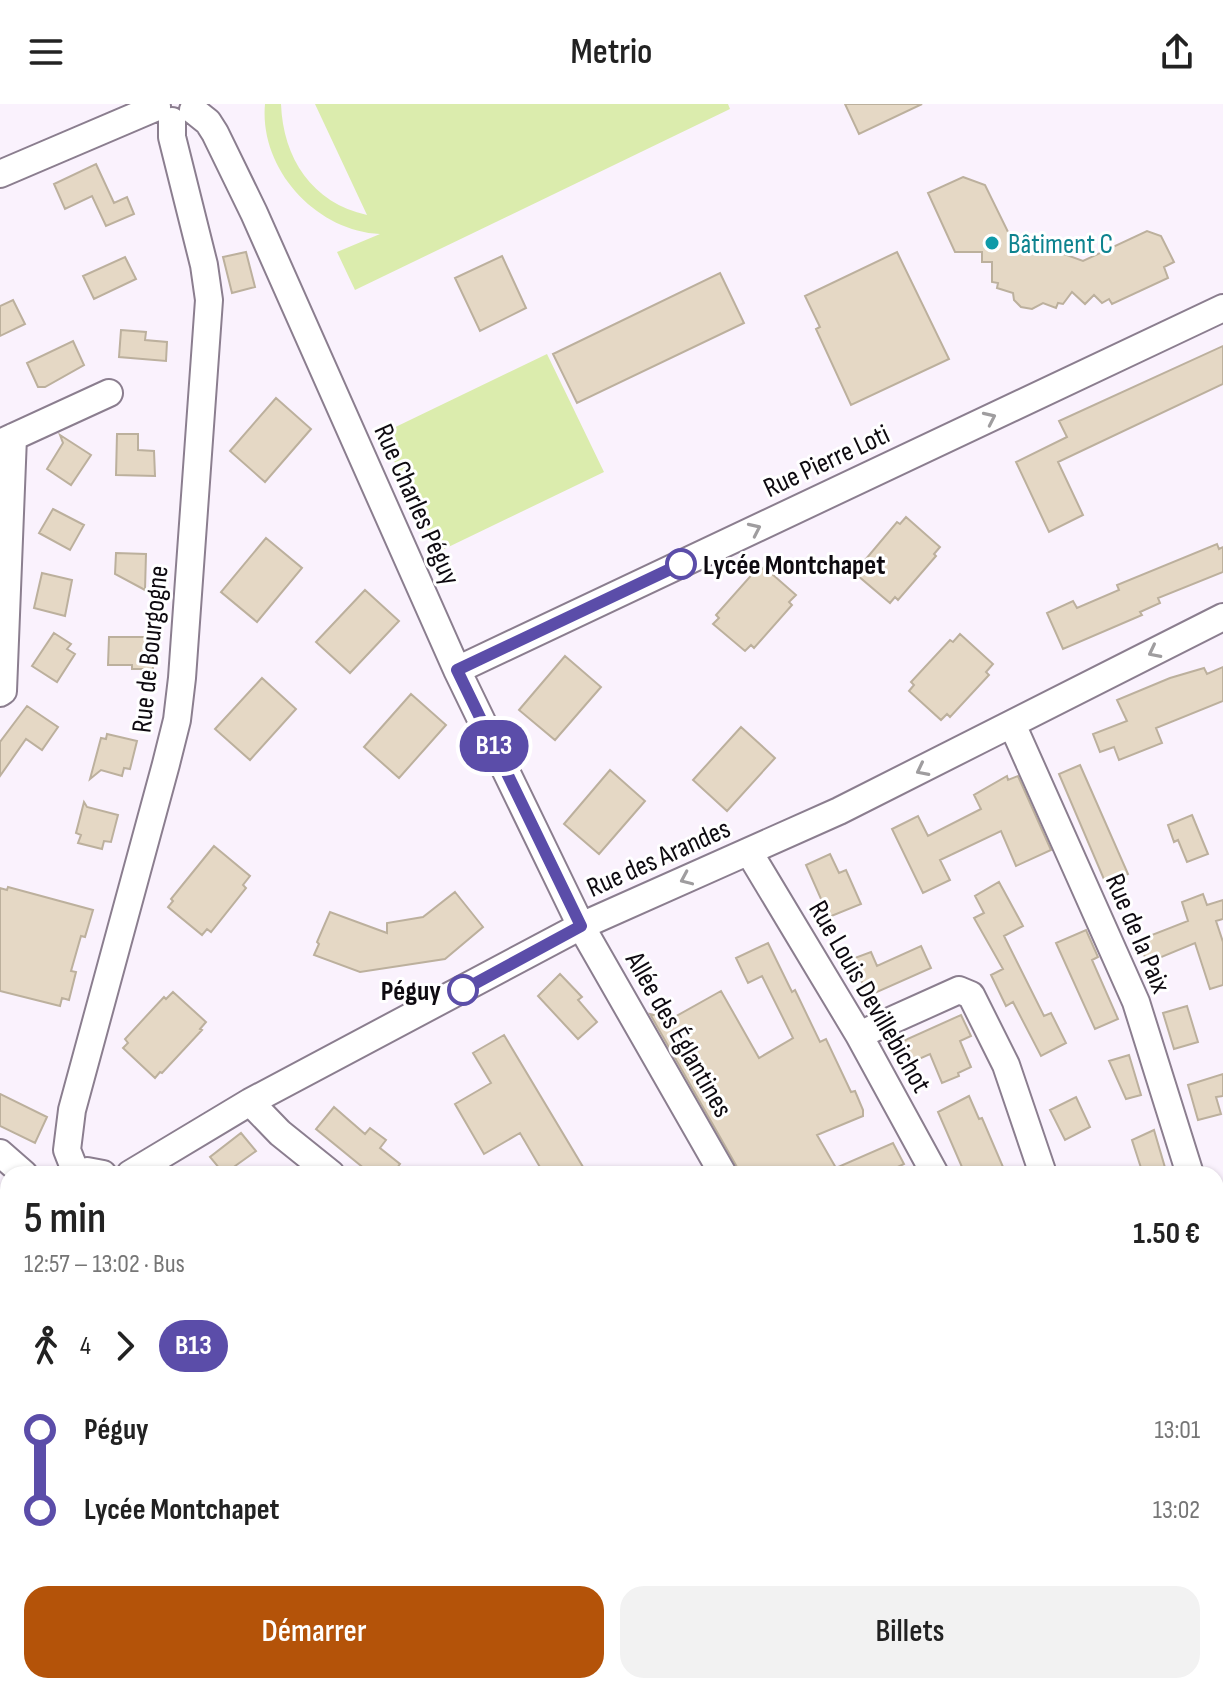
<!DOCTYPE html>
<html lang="fr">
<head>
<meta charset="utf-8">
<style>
	body { margin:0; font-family:"Sofia Sans Condensed",sans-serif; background:#f2f2f2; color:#222; height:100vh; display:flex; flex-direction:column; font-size:30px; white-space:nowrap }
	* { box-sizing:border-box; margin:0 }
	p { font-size:26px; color:#767676 }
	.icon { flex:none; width:44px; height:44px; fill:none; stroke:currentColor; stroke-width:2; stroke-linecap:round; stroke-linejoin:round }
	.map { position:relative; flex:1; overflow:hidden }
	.drawer { position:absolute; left:0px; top:1062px; width:1224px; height:528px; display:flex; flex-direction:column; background:#fff; border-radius:24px 24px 0 0; box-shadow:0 2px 6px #0004 }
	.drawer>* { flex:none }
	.badge { padding:0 16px; border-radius:26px; font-size:28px; line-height:52px }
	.map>.badge { position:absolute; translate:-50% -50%; box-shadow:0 0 0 4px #fff }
	.legs { display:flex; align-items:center; gap:12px; height:88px; padding:0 24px; font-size:26px }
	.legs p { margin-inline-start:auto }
	.head { display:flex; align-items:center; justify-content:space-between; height:136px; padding:0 24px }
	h1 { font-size:44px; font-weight:600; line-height:60px }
	.button { display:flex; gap:16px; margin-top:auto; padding:16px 24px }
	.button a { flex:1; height:92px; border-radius:24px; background:#b45309; color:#fff; font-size:32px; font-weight:600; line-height:92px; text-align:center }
	.button a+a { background:#f2f2f2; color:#222 }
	ul { padding:0 24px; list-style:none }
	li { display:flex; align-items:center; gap:28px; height:80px; font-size:30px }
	li i { display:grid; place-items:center; width:12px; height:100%; margin:0 10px; background:currentColor }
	li i::after { content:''; width:20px; height:20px; margin:-10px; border:6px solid; border-radius:50%; background:#fff }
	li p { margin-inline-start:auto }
	li:first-child i { background:linear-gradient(#0000 50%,currentColor 0) }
	li:last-child i { background:linear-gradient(currentColor 50%,#0000 0) }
	header { display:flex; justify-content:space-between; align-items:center; height:104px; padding:0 24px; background:#fff; font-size:36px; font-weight:600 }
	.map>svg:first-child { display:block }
</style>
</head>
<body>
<header><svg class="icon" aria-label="menu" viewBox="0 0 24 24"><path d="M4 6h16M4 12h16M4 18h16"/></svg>Metrio<svg class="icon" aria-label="share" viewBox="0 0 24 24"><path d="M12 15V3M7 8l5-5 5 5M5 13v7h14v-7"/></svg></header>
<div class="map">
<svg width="1223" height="1590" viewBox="0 0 1223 1590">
	<rect width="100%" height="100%" fill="#faf2fd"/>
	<path fill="#dbecad" d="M265 0H281C283 54 312 99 367 111L315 0H728L730 5 355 186 337 148 380 130C316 127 259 65 265 0Z
		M547 250 604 368 438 448 381 330Z
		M1216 1545 1223 1548V1590H1198L1201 1582H1216Z"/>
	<path fill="#e5d8c5" stroke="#bcb09d" stroke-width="2" d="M845 0H922L859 30Z
		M96 60 114 99 127 93 134 110 106 122 92 92 65 105 54 80Z
		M963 73 985 81 1009 130 1083 157 1147 127 1161 132 1174 158 1164 163 1168 174 1112 200 1109 195 1102 199 1094 191 1085 200 1072 188 1063 200 1058 199 1056 204 1043 199 1032 205 1021 203 1014 196 1013 189 997 184 998 179 992 178V158H982V148H955L928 89Z
		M246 148 255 183 232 189 223 153Z
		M897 148 949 255 851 301 816 225 820 223 805 192Z
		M502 152 526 204 480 227 455 174Z
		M125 153 136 175 94 195 83 172Z
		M720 169 744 219 577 299 553 250Z
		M13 196 25 220 0 232V202Z
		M121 226 146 228 145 236 167 238 166 257 119 253Z
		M73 237 84 261 45 283H38L27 259Z
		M1223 242V280L1058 358 1083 411 1049 428 1016 358 1067 333 1059 317Z
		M276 294 311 325 265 378 230 347Z
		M117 330H138V346L154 347 155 372 116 371Z
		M60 331 91 351 71 381 47 365 63 339Z
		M53 405 84 421 70 446 39 429Z
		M906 413 940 443 934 450 936 452 898 496 895 493 890 499 857 471 862 464 860 462 897 418 900 420Z
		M266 434 302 464 257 518 221 488Z
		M1217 440 1219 445 1223 443V468L1158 494 1160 499 1140 508 1142 511 1063 545 1047 509 1073 497 1077 504 1119 486 1117 481Z
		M116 449 146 450 145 486 115 470Z
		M764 463 796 491 789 498 792 501 754 544 751 541 745 547 713 520 719 514 716 511 755 467 758 469Z
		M42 469 72 476 65 512 34 504Z
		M365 486 399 517 350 569 316 538Z
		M54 529 71 540 67 545 75 550 57 578 32 562Z
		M960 530 993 560 986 568 989 571 950 613 947 610 941 616 909 587 914 581 911 578 950 536 953 538Z
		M109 533H153V565H132V561H108Z
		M565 552 601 583 555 636 519 606Z
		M1223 563V597L1156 624 1162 639 1119 656 1114 643 1100 648 1093 630 1127 617 1117 596 1170 574 1204 564 1207 570Z
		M262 574 296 605 250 656 215 625Z
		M411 590 446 621 399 674 364 643Z
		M27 602 58 623 42 646 26 635 0 672V638Z
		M741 623 775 654 727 707 693 676Z
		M107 630 137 637 130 665 124 664 122 672 101 666 90 675 101 634 106 635Z
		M1080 661 1128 770 1106 780 1059 670Z
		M610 666 645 697 599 750 564 720Z
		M1007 672 1008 676 1018 672 1051 746 1016 762 1001 727 940 756 950 776 923 789 892 725 918 712 928 732 981 705 974 691Z
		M84 698 87 703 118 711 111 738 104 737 102 745 78 739 81 731 76 729Z
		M1192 711 1208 750 1187 758 1178 736 1174 738 1168 721Z
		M214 742 250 772 243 781 246 784 211 828 207 825 202 831 168 803 173 797 171 795Z
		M830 750 839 769 846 766 861 800 829 813 806 761Z
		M999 778 1023 822 1004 832 1044 912 1051 909 1066 939 1041 952 1013 898 1006 902 991 871 1003 865 974 814 984 809 975 792Z
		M8 783 93 806 85 833 81 832 71 867 76 868 69 896 62 894 60 902 0 887V784L7 786Z
		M455 788 483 823 445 855 360 868 314 851 319 840 317 838 330 808 387 829V819L423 813Z
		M1203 790 1207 801 1223 796V815L1216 817 1223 838V881L1210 885 1195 839 1147 859 1139 836 1188 817 1182 798Z
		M1086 826 1098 853 1092 856 1118 915 1095 925 1056 839Z
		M768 839 792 888 795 886 820 938 826 935 851 988 855 987 863 1006V1012L817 1031 836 1064 893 1039 904 1060 883 1070H741L650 910 671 915 721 887 759 954 793 934 762 872 748 879 736 854Z
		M921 842 931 864 868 892 852 855 871 848 877 862Z
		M560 870 582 893 578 896 597 918 578 935 538 892Z
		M173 888 206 918 200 925 202 926 162 969 160 968 155 974 123 944 128 939 125 935 164 893 166 895Z
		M1187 902 1198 938 1174 945 1163 909Z
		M961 911 971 932 960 937 971 963 958 969 959 972 942 979 930 950 901 963 892 942Z
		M504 931 583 1063 571 1070H544L520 1029 484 1050 455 1000 491 979 473 949Z
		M1129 951 1141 991 1126 995 1109 957Z
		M1223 970V992L1216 993 1221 1010 1198 1016 1188 981Z
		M0 990 47 1013 35 1039 0 1022Z
		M969 992 979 1015 982 1014 1006 1070H965L938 1008Z
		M1076 993 1090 1023 1065 1036 1050 1006Z
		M334 1003 365 1030 370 1024 386 1036 380 1044 400 1060 392 1070H371L316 1025Z
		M1154 1026 1166 1067 1143 1070 1132 1036Z
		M241 1029 256 1047 224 1070 210 1053Z"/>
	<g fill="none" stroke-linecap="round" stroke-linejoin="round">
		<defs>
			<path id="minor" d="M193 6 208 18 215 29 254 109 457 566 581 822 723 1070
				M0 70 157 3
				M0 339 109 289
				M457 566 1223 204
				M0 589 3 587 13 333
				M1012 620 1136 898 1190 1070
				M749 748 859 931 935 1070
				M859 931 959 886 971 891 1006 961 1043 1070
				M250 998 280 1029 331 1070
				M0 1049 24 1070
				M76 1069 67 1046 72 1006 166 660 177 616 182 574 209 196 204 161 172 33V17
				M75 1070 87 1067 103 1070
				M130 1070 250 998 581 822 839 707 1223 513
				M1216 1120 1223 1134
				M0 1187 8 1185
				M1216 1393 1223 1394
				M0 1429 8 1370
				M581 1582 585 1590
				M984 1582 988 1590
				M782 1590 825 1582"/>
		</defs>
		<use href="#minor" stroke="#8b7e8f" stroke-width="30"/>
		<use href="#minor" stroke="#fff" stroke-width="26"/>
	</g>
	<defs><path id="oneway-chevron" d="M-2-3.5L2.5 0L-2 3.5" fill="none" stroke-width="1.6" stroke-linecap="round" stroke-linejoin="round" transform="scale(2)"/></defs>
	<g stroke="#9f9d9f">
		<use href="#oneway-chevron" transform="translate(990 314) rotate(-25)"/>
		<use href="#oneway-chevron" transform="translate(755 425) rotate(-25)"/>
		<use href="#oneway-chevron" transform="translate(1154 548) rotate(153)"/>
		<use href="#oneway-chevron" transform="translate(922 666) rotate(153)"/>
		<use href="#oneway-chevron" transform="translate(686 775) rotate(156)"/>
	</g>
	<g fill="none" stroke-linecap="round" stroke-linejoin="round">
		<defs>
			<path id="line-1" d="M463 886 581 822 457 566 681 460"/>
		</defs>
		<use href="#line-1" stroke="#fff" stroke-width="18"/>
		<use href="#line-1" stroke="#5b4da9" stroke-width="12"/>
	</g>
	<circle fill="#0f9aa8" stroke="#fff" stroke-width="3" cx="992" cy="139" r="8"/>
	<g fill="#fff" stroke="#5b4da9" stroke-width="4">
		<circle cx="681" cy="460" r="14"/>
		<circle cx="463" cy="886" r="14"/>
	</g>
	<g text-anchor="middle" stroke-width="6" stroke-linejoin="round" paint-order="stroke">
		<g font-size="28" fill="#0d838f" stroke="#fff" text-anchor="start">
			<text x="1008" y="149">Bâtiment C</text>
		</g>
		<g font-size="28" fill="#0e0a10" stroke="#fff">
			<text transform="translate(826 356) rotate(-25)" y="10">Rue Pierre Loti</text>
			<text transform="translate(418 400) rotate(66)" y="10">Rue Charles Péguy</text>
			<text transform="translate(149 545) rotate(-84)" y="10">Rue de Bourgogne</text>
			<text transform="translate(658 753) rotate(-24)" y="10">Rue des Arandes</text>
			<text transform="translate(1139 829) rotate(67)" y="10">Rue de la Paix</text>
			<text transform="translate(871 892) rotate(60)" y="10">Rue Louis Devillebichot</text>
			<text transform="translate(680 930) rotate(60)" y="10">Allée des Églantines</text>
		</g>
		<g font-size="28" font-weight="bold" fill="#0e0a10" stroke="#fff" text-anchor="start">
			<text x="703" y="470">Lycée Montchapet</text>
			<text x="441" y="896" text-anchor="end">Péguy</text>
		</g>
	</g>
</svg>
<b class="badge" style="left:494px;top:642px;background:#5b4da9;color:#fff">B13</b>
<section class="drawer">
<div class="head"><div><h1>5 min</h1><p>12:57 – 13:02 · Bus</p></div><b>1.50 €</b></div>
<div class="legs"><svg class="icon" aria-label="walk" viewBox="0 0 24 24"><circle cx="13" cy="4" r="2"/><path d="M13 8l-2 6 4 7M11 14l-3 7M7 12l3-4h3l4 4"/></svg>4<svg class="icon" aria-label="forward" viewBox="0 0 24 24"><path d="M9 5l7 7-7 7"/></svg><b class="badge" style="background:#5b4da9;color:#fff">B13</b></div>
<ul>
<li><i style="color:#5b4da9"></i><b>Péguy</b><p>13:01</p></li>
<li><i style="color:#5b4da9"></i><b>Lycée Montchapet</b><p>13:02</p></li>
</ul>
<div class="button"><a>Démarrer</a><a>Billets</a></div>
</section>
</div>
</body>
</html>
